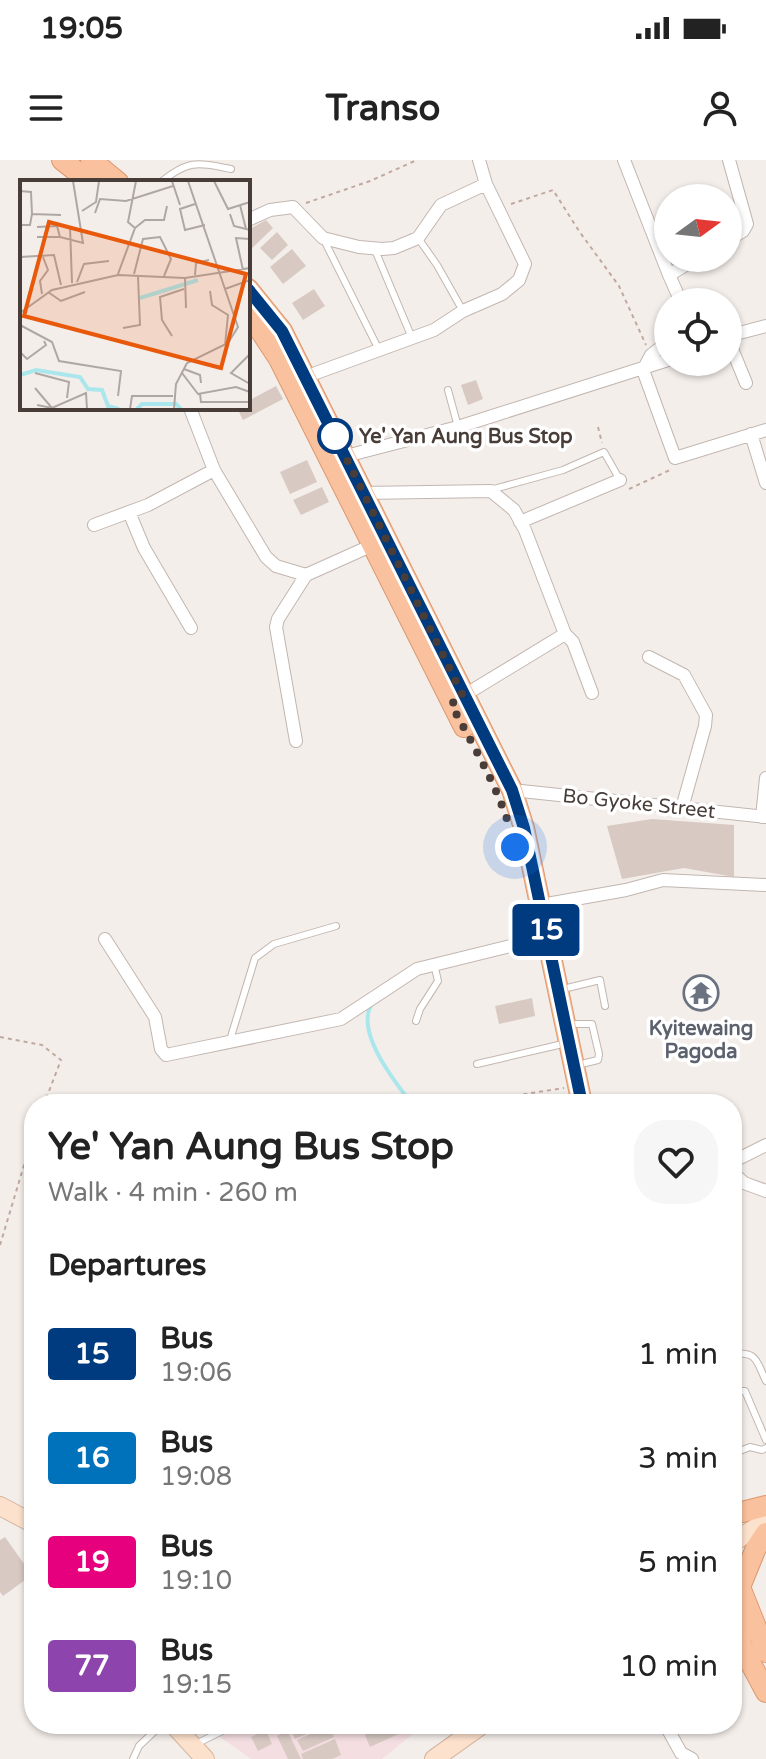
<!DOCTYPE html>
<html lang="en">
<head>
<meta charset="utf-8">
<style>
	body { margin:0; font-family:"Varela Round",sans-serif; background:#f6f6f6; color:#222; height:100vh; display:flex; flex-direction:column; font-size:30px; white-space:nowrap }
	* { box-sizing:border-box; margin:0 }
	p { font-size:26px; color:#767676 }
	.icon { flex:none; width:44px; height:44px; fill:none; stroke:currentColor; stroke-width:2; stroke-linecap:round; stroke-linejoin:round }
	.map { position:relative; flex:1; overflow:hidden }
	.details { position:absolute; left:24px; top:934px; width:718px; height:640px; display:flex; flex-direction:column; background:#fff; border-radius:32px; box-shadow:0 2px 6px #0004 }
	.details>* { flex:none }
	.badge { padding:0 16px; border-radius:6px; font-size:28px; line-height:52px }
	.needle { width:52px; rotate:75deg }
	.buttons { position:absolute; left:654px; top:24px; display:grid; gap:16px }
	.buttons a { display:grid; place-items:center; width:88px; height:88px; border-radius:50%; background:#fff; box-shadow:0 2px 6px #0004; font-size:40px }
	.you { position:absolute; width:40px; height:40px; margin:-20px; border:6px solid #fff; border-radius:50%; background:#1a73e8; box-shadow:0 0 0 12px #1a73e833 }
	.map>.badge { position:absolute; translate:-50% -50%; box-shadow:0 0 0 4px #fff }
	h2 { padding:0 24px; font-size:30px; line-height:72px }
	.round { display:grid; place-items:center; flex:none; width:84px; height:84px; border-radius:32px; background:#f6f6f6 }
	.headline { display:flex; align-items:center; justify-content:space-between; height:136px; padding:0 24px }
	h1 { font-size:38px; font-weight:700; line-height:60px }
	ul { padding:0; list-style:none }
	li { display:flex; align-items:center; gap:24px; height:104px; padding:0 24px }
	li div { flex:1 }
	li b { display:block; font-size:30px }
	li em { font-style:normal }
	li .badge { min-width:88px; font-weight:700; text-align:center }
	.status { display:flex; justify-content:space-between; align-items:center; height:56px; padding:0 40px; background:#fff; direction:ltr }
	.status svg { height:22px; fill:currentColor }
	header { display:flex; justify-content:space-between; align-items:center; height:104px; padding:0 24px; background:#fff; font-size:36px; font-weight:700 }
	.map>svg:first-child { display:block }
</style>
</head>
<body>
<div class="status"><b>19:05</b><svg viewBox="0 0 49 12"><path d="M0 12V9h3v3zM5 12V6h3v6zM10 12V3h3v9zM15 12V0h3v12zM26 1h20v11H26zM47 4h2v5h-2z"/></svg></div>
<header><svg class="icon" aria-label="menu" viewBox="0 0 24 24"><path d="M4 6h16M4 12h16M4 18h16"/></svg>Transo<svg class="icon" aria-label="person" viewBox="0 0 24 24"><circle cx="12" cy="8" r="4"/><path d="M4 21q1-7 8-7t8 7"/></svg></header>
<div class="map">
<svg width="766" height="1599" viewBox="0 0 766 1599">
	<rect width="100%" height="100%" fill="#f4eeea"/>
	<path fill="#f4dee2" d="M202 1564H425L382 1599H251Z"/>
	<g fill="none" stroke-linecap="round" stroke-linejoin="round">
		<path stroke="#aae7ed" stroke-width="4" d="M372 844C354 871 395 922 412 944"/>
	</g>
	<path fill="#d8c9c3" d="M266 60 273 68 251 89 248 85V70Z
		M277 72 288 85 272 100 260 88Z
		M292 89 306 106 283 124 270 107Z
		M314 129 325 146 303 160 292 143Z
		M476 220 483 239 468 245 461 225Z
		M276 226 283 239 243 260 237 248H248V241Z
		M307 300 317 322 290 334 280 312Z
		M322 327 329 342 301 355 293 340Z
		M652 659 734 665V717L684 708 622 719 607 666Z
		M532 838 535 856 499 864 495 846Z
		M5 1377 32 1415 3 1436 0 1432V1380Z
		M288 1564H329L295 1579Z
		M370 1564H399L403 1572 370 1587 362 1568Z
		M328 1566 334 1577 303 1591 297 1580Z
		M266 1570 272 1584 258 1591 251 1577Z
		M287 1570 301 1599H288L277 1576Z
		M335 1579 341 1595 332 1599H303L301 1594Z"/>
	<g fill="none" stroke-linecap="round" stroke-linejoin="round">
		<defs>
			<path id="service" d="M161 22C188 0 196 2 231 9
				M323 78 379 190
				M418 78 437 105 463 151
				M375 90 412 178
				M448 230 458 267
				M490 330 563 310 604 292 620 320
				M563 829 600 820 605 846
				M416 861 420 849 438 821 434 804
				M569 864H592L599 894 598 900 577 905
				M230 880 255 798 274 784 336 766
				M477 904 567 883
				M732 1194C758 1191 756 1201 766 1221
				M732 1231H745L766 1280
				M732 1294 750 1287 762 1290 766 1288
				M339 1564 340 1567 348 1564
				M196 1584 236 1564
				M133 1599 139 1586 162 1564"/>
			<path id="minor" d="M624 0 669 115 697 98
				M248 60 270 50 293 47 323 78 359 87 382 89 394 88 418 78 441 45 486 24
				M728 80 743 71 747 64 729 0
				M669 115 681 142
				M728 176 766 166
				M728 179 746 223
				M668 182 651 195 643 210 675 298 766 270
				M305 217 434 170 463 151 502 134 519 120 525 104 486 24 479 0
				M190 248 214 310 266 397 276 406 306 415
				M751 274 766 323
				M346 296 458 267 668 200
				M363 333 491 331 514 350 525 370 565 474 573 482 592 533
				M129 352 144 388 191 468
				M520 362 620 320
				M94 365 148 345 214 310
				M649 497 684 515 706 555 705 566 682 648
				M463 536 565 474
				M296 581 276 467 278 459 306 415 375 384
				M512 630 766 657
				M762 657 766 618
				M541 745 626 730 663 720 766 725
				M105 779 155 857 161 889 166 895 341 859 417 809 535 780
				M732 1002 766 985
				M732 1012 744 1023 766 1031
				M665 1564 681 1593 692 1599"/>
			<path id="secondary" d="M0 1346 34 1364
				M732 1383 766 1361
				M173 1564 205 1599
				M434 1599 483 1564"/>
			<path id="primary" d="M62 0 90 22
				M91 0 118 22
				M248 129 282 171 512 630 524 668 582 944
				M248 152 279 199 464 567
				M732 1352H742L766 1346
				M732 1407 766 1492
				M740 1427 756 1388 766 1373
				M732 1460 743 1489 766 1532"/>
		</defs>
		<use href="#service" stroke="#c2b6b0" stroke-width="8"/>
		<use href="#minor" stroke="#c2b6b0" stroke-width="14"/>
		<use href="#secondary" stroke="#d4b49e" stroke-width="20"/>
		<use href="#primary" stroke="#de986e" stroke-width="22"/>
		<path stroke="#c0a99f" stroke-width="2" stroke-dasharray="4 4" stroke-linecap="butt" d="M306 43 370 21 417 0
			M511 44 553 30 579 71 619 126 646 185
			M598 267 602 283
			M629 329 670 310
			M0 877 42 885 61 900 44 944
			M460 944 564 928
			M0 1085 34 972"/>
		<use href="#service" stroke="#fff" stroke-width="6"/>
		<use href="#minor" stroke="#fff" stroke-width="12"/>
		<use href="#secondary" stroke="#fce1cc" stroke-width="18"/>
		<use href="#primary" stroke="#f9c19e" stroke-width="20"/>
	</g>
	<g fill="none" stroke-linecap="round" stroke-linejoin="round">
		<defs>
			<path id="line" d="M248 129 282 171 512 630 524 668 582 944"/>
		</defs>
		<use href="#line" stroke="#fff" stroke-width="18"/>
		<use href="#line" stroke="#003b80" stroke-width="12"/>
		<path stroke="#483d38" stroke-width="8" stroke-dasharray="0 14.4" d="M335 276 332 269 463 536 451 544C476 591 503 635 515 687"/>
	</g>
	<defs>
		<symbol id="temple-ring" viewBox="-11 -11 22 22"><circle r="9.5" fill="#fff" stroke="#6b7280" stroke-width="1.5"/><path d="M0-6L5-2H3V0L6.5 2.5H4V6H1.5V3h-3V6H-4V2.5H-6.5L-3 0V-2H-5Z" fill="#6b7280"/></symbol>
	</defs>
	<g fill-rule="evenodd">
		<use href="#temple-ring" x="681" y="813" width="40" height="40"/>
	</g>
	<circle fill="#fff" stroke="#003b80" stroke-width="4" cx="335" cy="276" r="16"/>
	<g text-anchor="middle" stroke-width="7" stroke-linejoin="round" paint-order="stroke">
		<g font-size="20" font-weight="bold" fill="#483d38" stroke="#fff" text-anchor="start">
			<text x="359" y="283">Ye' Yan Aung Bus Stop</text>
		</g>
		<g font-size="20" fill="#483d38" stroke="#fff">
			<text transform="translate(639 643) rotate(6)" y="7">Bo Gyoke Street</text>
		</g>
		<g font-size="20" font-weight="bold" fill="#5b616d" stroke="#fff">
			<text x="701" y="875">Kyitewaing<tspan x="701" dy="23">Pagoda</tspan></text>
		</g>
	</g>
	<g transform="translate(20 20)">
		<rect width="230" height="230" fill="#f4eeea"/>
		<path fill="none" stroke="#aae7ed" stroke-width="4" d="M120 118 178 100M0 195 16 190 60 197 68 209 82 210 88 226 99 229M117 229 122 224H156L161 229"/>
		<path fill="none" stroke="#afa7a3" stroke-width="2" d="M152 1 160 25M194 1 208 29 230 22M0 11 11 12 12 34 10 45H0M175 24 160 29 165 50 185 45M220 25 226 49M62 31 76 22 79 1M75 33 80 19 106 21 153 6M12 34 41 35M210 34 214 46 230 50M17 47 37 46 40 57H17M50 47 52 103M115 48 125 40H144L147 26M40 57 63 63 53 1M0 77 34 75 41 105M223 90 216 58 230 59M98 94 115 48 108 42 116 1M114 94 123 59 140 57 151 79 144 96M175 95 176 83 189 80M165 98 166 128M57 102 64 84 89 81M205 109 230 100M190 111 192 125 208 135 205 165M28 112 41 121 65 112M22 114 20 101 28 90 23 77M0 133 32 110 98 95 165 98 230 88M0 145 32 162 39 181 101 191 98 216M103 148 120 145 118 97M152 156 142 140 140 117 164 109M0 172 7 179 26 165 24 161M230 174 211 193 230 204M164 189 180 195 181 203M15 193 49 202 47 218M162 193 178 214 216 207 230 212M15 208 32 228M180 214 181 222H230M17 225 32 228 66 213 67 229M110 229 112 216H153M154 229 156 204 167 183 208 163 218 147 168 1"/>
		<path fill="#e8590c" fill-opacity="0.15" stroke="#e8590c" stroke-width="4" d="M29 42 226 94 201 188 4 136Z"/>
		<rect width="230" height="230" fill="none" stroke="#483d38" stroke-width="4"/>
	</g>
</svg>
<div class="buttons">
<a><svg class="needle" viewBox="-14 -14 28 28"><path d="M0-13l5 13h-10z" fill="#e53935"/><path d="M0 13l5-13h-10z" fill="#767676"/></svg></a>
<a><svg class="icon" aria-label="locate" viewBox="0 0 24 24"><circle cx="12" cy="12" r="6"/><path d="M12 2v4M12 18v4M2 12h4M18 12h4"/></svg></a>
</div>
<div class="you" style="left:515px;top:687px"></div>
<b class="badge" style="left:546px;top:770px;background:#003b80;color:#fff">15</b>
<section class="details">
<div class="headline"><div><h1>Ye' Yan Aung Bus Stop</h1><p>Walk · 4 min · 260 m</p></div><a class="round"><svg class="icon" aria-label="heart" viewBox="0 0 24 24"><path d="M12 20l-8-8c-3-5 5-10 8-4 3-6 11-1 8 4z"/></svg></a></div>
<h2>Departures</h2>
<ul>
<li><span class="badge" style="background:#003b80;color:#fff">15</span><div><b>Bus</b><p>19:06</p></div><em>1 min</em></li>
<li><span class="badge" style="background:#0072bc;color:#fff">16</span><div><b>Bus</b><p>19:08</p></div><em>3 min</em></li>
<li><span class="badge" style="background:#e6007e;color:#fff">19</span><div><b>Bus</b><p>19:10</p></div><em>5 min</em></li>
<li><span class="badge" style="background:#8e44ad;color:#fff">77</span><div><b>Bus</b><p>19:15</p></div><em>10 min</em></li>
</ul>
</section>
</div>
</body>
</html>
